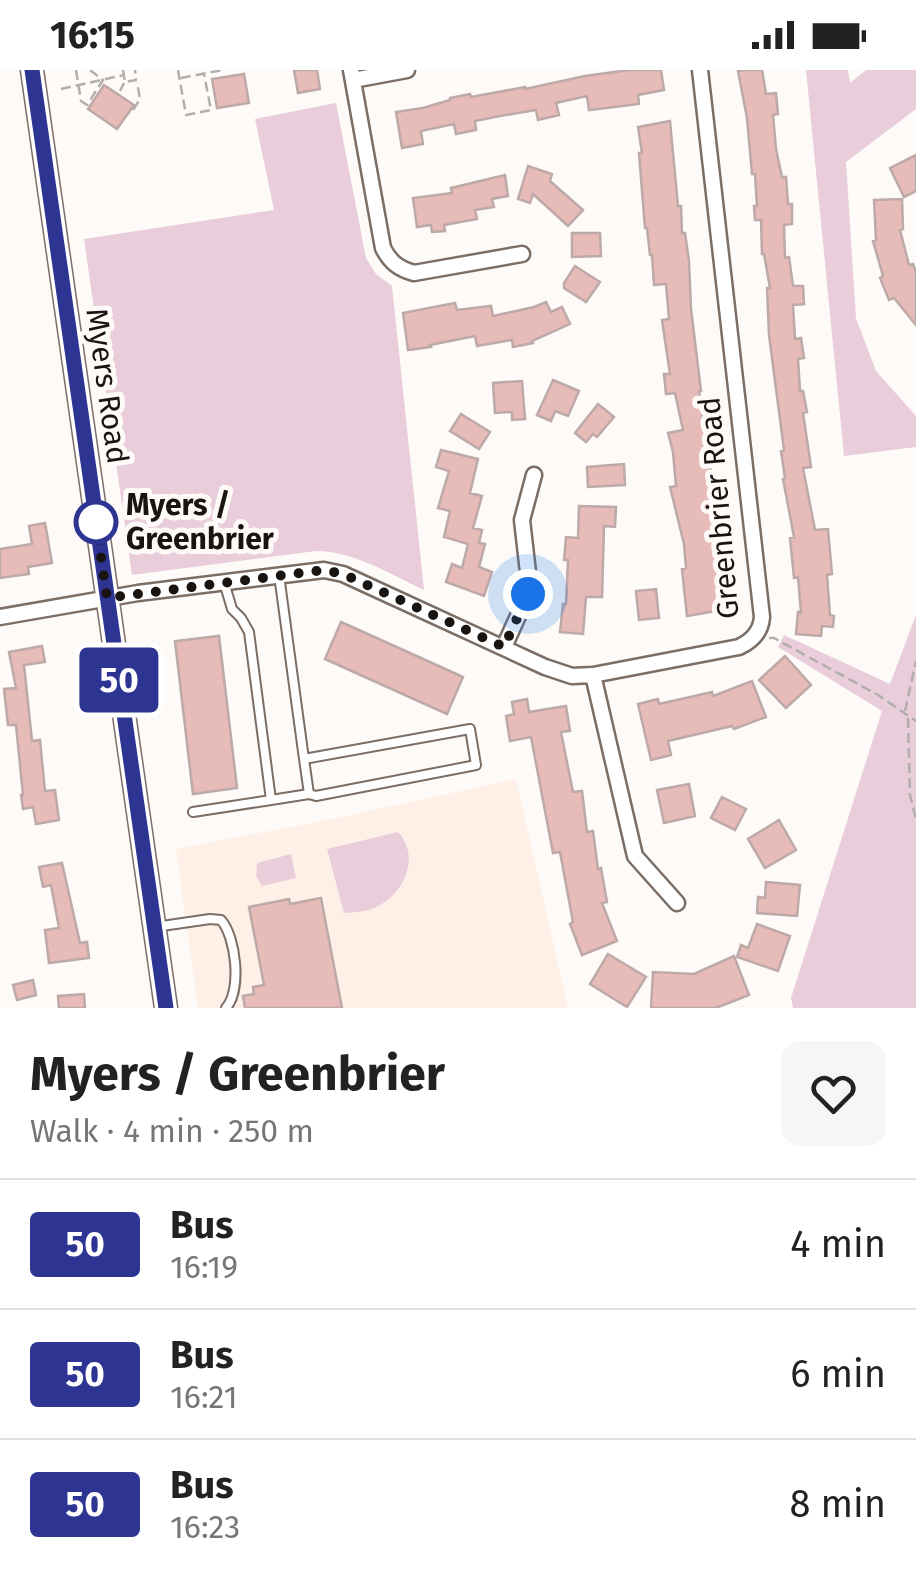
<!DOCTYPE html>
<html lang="en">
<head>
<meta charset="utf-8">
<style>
	body { margin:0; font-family:"Fira Sans",sans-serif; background:#f6f6f6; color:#222; height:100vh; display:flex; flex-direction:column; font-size:38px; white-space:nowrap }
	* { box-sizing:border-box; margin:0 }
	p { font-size:32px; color:#767676 }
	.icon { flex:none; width:55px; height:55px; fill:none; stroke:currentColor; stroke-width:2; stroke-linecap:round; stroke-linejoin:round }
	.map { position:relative; height:938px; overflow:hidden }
	.drawer { display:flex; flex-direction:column; background:#fff; flex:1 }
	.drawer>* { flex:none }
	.badge { padding:0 20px; border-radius:8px; font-size:35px; line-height:65px }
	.you { position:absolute; width:50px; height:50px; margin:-25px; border:8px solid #fff; border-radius:50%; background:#1a73e8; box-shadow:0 0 0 15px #1a73e833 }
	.map>.badge { position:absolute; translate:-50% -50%; box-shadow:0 0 0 5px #fff }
	.round { display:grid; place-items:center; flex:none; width:105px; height:105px; border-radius:20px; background:#f6f6f6 }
	.headline { display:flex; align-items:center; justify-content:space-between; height:170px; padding:0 30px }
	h1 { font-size:48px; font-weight:700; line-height:75px }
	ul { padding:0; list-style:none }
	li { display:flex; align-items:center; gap:30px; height:130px; padding:0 30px; border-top:2px solid #e0e0e0 }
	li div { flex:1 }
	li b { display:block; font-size:38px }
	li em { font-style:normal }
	li .badge { min-width:110px; font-weight:700; text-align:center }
	.status { display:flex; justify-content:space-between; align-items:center; height:70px; padding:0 50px; background:#fff; direction:ltr }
	.status svg { height:28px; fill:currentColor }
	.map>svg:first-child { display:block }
</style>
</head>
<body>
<div class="status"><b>16:15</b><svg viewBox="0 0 49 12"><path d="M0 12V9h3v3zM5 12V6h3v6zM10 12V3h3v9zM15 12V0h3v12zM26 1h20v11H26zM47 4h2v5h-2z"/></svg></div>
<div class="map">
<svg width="916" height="938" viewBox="0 0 916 938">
	<rect width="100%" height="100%" fill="#fdfaf7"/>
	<path fill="#fef0e6" d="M516 709 568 938H198L176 779 332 749Z"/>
	<path fill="#e9cdda" d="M806 0H848L850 13 866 0H916V39L846 92 856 248 876 301 916 346V377L844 386Z
		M336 33 366 188 376 204 392 216 424 520C390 504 353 481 316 481L132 505 84 169 274 140 255 49Z
		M916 545V938H793L791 928 882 641 778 577 784 565 890 614Z
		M398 762C423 789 401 830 369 840 361 842 352 842 344 843L327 779Z
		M291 784 296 808 262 816 256 806 257 793Z"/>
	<path fill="#e7bbb8" stroke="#bda9a8" stroke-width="2.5" d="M294 0H317L320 19 298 23Z
		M629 0H661L664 20 638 25 639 34 589 40 587 26 556 33 559 45 538 50 536 40 500 46 475 51 476 60 456 64 454 54 421 61 423 74 402 78 396 42 423 38 450 30V28L470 24 471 27 525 17V19L585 6Z
		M745 0H762L766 24 776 23 778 44 773 45 776 79 782 107H786L788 134H792V154L784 155 785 188 789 187 793 216H803L804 234 793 235 795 269 801 268 804 288 798 289 800 321H803L807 342 803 343 811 397 803 398 815 460 828 459 832 504 827 505 830 545 834 546 833 557 822 556 821 566 796 564 798 542 801 543 798 507 794 508 790 468 794 467 783 409 785 408 781 381 784 380 769 265 767 218H770L764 184H762L761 150H755L754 136H757L755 104H752L747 48 738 1Z
		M244 4 249 33 217 38 212 9Z
		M104 15 134 35 117 59 88 39Z
		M670 51 678 136H681L682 163H685L689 191 691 239 701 321H699L714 422 708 423 723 511 717 512 722 540 687 546 682 499 686 498 684 474 670 417 676 416 673 382 668 363 683 360 675 323 666 324 664 304H670L662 250 669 249 666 214 654 215 652 185H650L647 158H645L639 83H642L638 57Z
		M916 85V121L904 127 890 98Z
		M528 96 552 104 550 111 583 140 568 156 533 124 530 133 518 129Z
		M505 105 508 126 492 129 494 137 475 140 477 149 444 155 445 161 432 162 431 155 417 157 413 128 452 123 451 118Z
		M902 129 903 159 900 160 909 195 913 194 916 202V255L894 228 889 230 880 208 883 206 873 171 876 170 874 130Z
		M572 163H600L601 186 572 187Z
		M575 196 600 212 586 232 564 218V213Z
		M546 232 551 242 562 237 570 254 532 271 533 273 513 277 512 270 477 276 475 266 430 275 431 277 408 280 403 243 455 233 457 240 491 236 493 246 534 237Z
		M553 310 579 321 568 346 555 341 551 351 537 345Z
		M522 311 525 349 512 350V342L495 343 493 313Z
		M598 334 614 347 597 367 593 364 586 372 575 363Z
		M461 344 490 362 479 379 450 361Z
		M441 380 478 389 470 423 482 426 473 458 482 460 479 473 485 474 479 497 492 502 484 526 446 512 452 494 462 498 468 474 444 467 450 441 438 438 449 401 436 397Z
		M624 394 625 415 588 417 587 397Z
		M579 436 616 437 615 457 604 456 602 527H586L583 564 560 562 563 534H566L568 490H564L566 467 578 468Z
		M45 453 52 493 28 497 29 504 0 508V479L32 474 29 456Z
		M656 519 659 548 639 550 636 521Z
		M341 552 463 607 447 644 325 589Z
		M219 566 237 718 193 724 175 571Z
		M42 576 45 592 24 595 32 671 40 670 45 721 55 720 59 750 36 754 33 737 23 739 21 725H23L16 655H8L4 619 16 618 9 582Z
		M785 586 811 615 786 638 759 610Z
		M752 611 766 647 734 659 732 656 668 671 671 685 651 690 638 634 658 629 659 634 712 622 713 626Z
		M527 629 529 642 566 636 570 661 561 662 573 722 582 721 587 762 593 761 598 799 601 798 607 832 602 833 617 871 582 885 570 854 573 852 560 782 553 783 531 667 510 671 506 646 514 644 512 632Z
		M689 714 695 746 664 753 657 720Z
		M722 727 746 739 735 760 711 748Z
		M779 750 796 780 765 798 748 769Z
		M62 793 80 873 87 872 89 888 49 893 45 860 59 858 51 815 43 817 39 797Z
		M766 812 800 815 797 846 757 843 758 827 765 828Z
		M321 828 342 938H245L243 926 254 924 253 917 264 915 249 837 289 829 290 834Z
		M757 854 790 866 778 901 737 887 741 875 748 878Z
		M608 884 646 907 627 937 590 914Z
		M734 886 749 925 716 938H651L653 902 694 904Z
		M33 910 36 925 17 930 13 915Z
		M84 924 85 938H59L58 926Z"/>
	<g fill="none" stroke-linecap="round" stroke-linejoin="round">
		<defs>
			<path id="service" d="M224 512 232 539 241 548 249 562 271 730 309 724 316 726 476 695 470 659 304 689 279 505
				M304 689 309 724
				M193 742 271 730
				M155 857 210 849 221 850C236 867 242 920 226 938"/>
			<path id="minor" d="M351 0 383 178C390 192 399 199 414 203L522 184
				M353 10 407 0
				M0 547 138 523 324 500 343 504 545 597 572 606 593 605 739 577C752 571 761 561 762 547L700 0
				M504 577 528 524 529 511 522 450 534 405
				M593 605 635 786 677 833"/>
			<path id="secondary" d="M32 0 166 938"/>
		</defs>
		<use href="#service" stroke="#7c6e64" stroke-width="12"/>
		<use href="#minor" stroke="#7c6e64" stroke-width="19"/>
		<use href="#secondary" stroke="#7c6e64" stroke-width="25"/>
		<path stroke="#b2aeab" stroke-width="2.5" stroke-dasharray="10 5" stroke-linecap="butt" d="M76 0 81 31 87 35 103 10 90 0
			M123 0 125 12 136 10 135 0
			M178 0 186 45 211 40 204 4
			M181 8 223 0
			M61 19 124 5
			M120 21 124 13
			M133 40 140 29 137 12
			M769 568H774L878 625 916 651
			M905 641 916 591
			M908 648 910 725 916 749"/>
		<use href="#service" stroke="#fff" stroke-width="8"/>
		<use href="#minor" stroke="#fff" stroke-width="14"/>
		<use href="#secondary" stroke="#fff" stroke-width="20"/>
	</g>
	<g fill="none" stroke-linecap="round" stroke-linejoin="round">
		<defs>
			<path id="line" d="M32 0 166 938"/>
		</defs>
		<use href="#line" stroke="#fff" stroke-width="22"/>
		<use href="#line" stroke="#2e3491" stroke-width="15"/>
		<path stroke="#1a1410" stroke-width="10" stroke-dasharray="0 18" d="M96 452 107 528 324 500 343 504 504 577 528 524"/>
	</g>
	<circle fill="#fff" stroke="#2e3491" stroke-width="5" cx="96" cy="452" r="20"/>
	<g text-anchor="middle" stroke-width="10" stroke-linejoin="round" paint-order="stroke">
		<g font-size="30" fill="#1a1410" stroke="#fdfaf7">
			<text transform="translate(107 316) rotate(82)" y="10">Myers Road</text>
			<text transform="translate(719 438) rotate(-95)" y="10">Greenbrier Road</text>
		</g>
		<g font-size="30" font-weight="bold" fill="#1a1410" stroke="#fdfaf7" text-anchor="start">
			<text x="126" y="445">Myers /<tspan x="126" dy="34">Greenbrier</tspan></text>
		</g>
	</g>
</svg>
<div class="you" style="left:528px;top:524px"></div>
<b class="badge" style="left:119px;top:610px;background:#2e3491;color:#fff">50</b>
</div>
<section class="drawer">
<div class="headline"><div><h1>Myers / Greenbrier</h1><p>Walk · 4 min · 250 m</p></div><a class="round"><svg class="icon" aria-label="heart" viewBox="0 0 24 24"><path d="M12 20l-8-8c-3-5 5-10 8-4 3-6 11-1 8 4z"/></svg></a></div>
<ul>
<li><span class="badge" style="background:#2e3491;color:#fff">50</span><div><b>Bus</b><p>16:19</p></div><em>4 min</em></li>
<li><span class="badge" style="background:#2e3491;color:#fff">50</span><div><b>Bus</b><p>16:21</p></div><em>6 min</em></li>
<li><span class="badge" style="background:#2e3491;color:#fff">50</span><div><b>Bus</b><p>16:23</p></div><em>8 min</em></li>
</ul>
</section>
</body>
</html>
